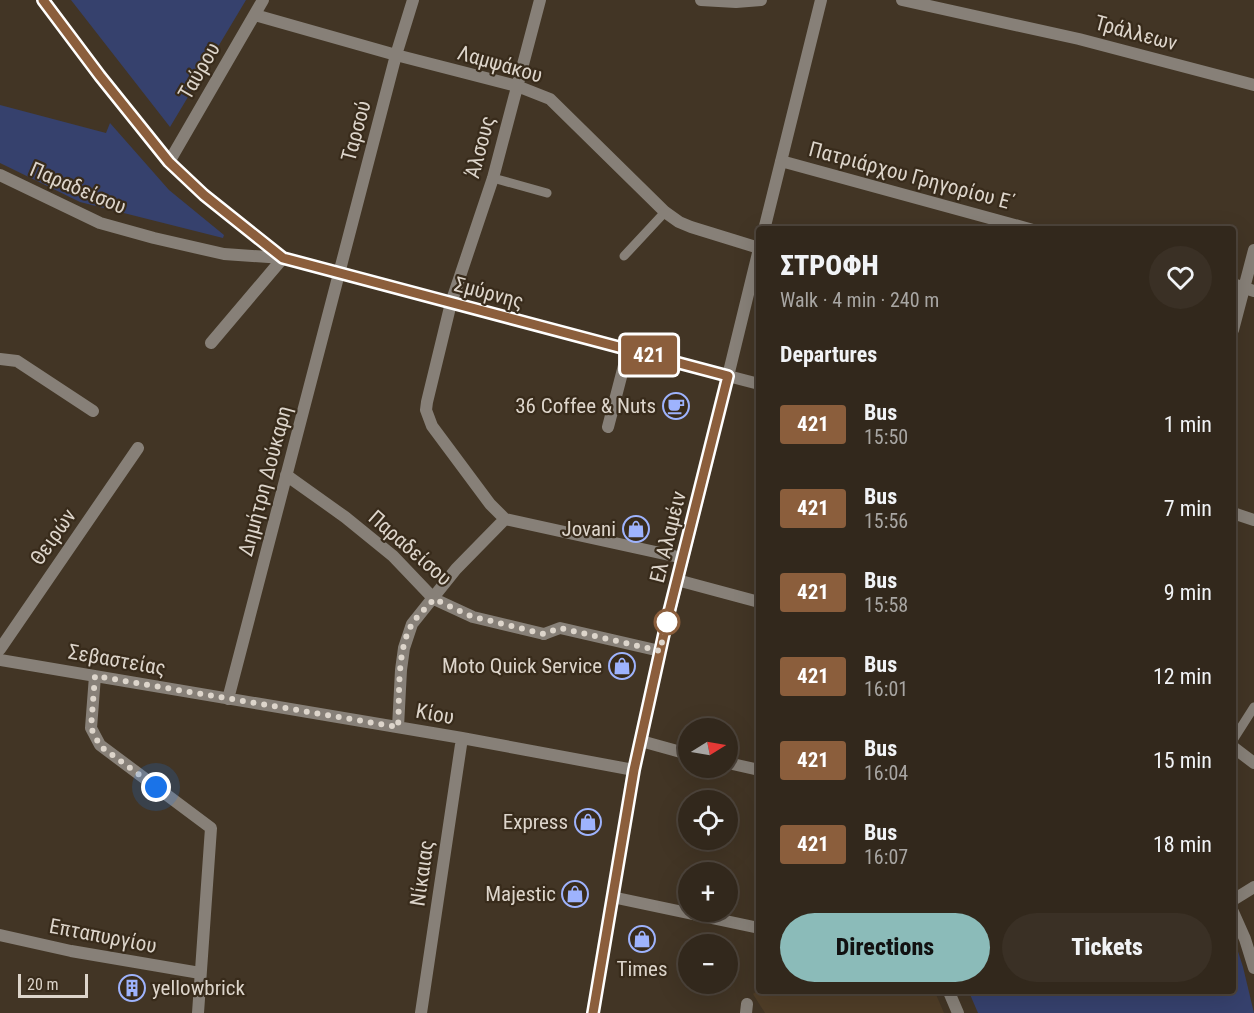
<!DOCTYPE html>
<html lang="en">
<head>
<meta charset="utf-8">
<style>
	body { margin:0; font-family:"Roboto Condensed",sans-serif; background:#3a3025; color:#f1f3f6; height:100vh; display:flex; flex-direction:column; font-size:22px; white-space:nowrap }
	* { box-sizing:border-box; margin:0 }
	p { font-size:20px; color:#a8a6a3 }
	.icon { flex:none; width:33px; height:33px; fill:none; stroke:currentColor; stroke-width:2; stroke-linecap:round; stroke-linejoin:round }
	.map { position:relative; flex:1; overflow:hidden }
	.side { position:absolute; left:756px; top:226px; width:480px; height:768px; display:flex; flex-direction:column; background:#32281c; border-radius:6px; box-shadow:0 6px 24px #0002,0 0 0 2px #4d443b }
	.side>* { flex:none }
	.badge { padding:0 12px; border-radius:4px; font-size:21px; line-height:39px }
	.needle { width:39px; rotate:79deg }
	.fabs { position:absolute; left:678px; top:718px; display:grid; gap:12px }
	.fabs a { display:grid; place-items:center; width:60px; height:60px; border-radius:50%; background:#32281c; box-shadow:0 6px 24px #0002,0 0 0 2px #4d443b; font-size:30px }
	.scale { position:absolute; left:18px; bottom:15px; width:70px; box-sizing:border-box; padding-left:6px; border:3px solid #ddd5cb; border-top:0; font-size:16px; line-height:21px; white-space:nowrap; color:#ddd5cb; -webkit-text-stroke:4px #382b1b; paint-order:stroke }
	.you { position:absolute; width:30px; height:30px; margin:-15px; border:4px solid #fff; border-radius:50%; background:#1a73e8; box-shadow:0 0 0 9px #1a73e833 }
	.map>.badge { position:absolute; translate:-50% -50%; box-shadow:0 0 0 3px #fff }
	h2 { padding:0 24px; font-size:22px; line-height:54px }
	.round { display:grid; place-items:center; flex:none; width:63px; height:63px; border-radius:32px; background:#3a3025 }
	.summary { display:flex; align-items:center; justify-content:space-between; height:102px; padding:0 24px }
	h1 { font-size:28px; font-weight:800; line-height:45px }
	.primary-button { display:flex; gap:12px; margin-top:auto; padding:12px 24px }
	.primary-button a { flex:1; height:69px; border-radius:36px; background:#8bbbb9; color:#111; font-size:24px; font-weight:800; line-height:69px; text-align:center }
	.primary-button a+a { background:#3a3025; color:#f1f3f6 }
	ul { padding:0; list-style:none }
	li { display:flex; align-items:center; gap:18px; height:84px; padding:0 24px }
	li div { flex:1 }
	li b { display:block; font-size:22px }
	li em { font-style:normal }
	li .badge { min-width:66px; font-weight:700; text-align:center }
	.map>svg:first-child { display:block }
</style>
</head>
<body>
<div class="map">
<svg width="1254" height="1013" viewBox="0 0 1254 1013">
	<rect width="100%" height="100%" fill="#423525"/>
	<path fill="#4f3d27" d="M759 990V992H935L944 1013H765L753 994Z"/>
	<path fill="#36416d" d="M71 0H246L170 127Z
		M0 105 106 133 110 123 169 190 224 235 223 238 80 202 0 163Z
		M1233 936 1243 967 1254 1013H978L969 992H1233Z"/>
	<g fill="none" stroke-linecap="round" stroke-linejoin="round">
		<path stroke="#878078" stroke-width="9" d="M493 178 547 193
			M624 256 665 212
			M1233 740 1254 707"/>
		<path stroke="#878078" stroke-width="12" d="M608 427 628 350
			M544 634 560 628 660 651
			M1233 900 1254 887
			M746 1013 747 1004"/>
		<path stroke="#878078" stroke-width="12" d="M540 0 493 178 451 303 427 402 426 410 432 426 490 504 505 519 683 558
			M701 0 736 2 761 0
			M902 0 1079 39 1254 85
			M255 15 396 55 517 86 550 99 665 212 679 222 691 227 759 248
			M781 161 1033 230
			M169 162 263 0
			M0 175 100 223 154 238 224 254 283 258
			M764 230 821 0
			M1233 284 1254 291
			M1233 330 1254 250
			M211 343 283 258
			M0 359 17 361 93 411
			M728 376 759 249
			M286 475 345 517 393 556 434 599 473 617 544 634
			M677 580 759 602
			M0 649 138 448
			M0 660 462 738 634 770
			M95 676 91 728 100 745 211 828 198 1013
			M228 699 396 55 413 0
			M398 727 401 670 404 648 412 624 456 569 505 519
			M641 741 688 754
			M1233 747 1254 763
			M728 763 759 770
			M612 897 759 928
			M1233 912 1245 939 1254 968
			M0 935 71 951 200 973
			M949 992 958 1013
			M421 1013 462 738"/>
		<path stroke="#878078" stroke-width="12" d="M728 376 759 384
			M1233 513 1254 520"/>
		<path stroke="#b3a89c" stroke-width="12" d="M43 0 100 76 169 162 204 195 283 258 728 376 660 651 634 770 593 1013"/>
	</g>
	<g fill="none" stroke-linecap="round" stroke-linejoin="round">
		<defs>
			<path id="line" d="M43 0 100 76 169 162 204 195 283 258 728 376 667 620 634 770 593 1013"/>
		</defs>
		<use href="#line" stroke="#fff" stroke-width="14"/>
		<use href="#line" stroke="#8b5e3c" stroke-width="9"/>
		<path stroke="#ddd5cb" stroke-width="6" stroke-dasharray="0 10.8" d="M156 787 100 746 91 728 95 676 398 727C400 697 396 651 412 624 418 615 427 607 434 599L473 617 491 621 544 634 560 628 660 651 667 620V622"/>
	</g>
	<defs>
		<symbol id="cafe-ring" viewBox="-11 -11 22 22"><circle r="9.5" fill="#382b1b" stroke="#9eb3fd" stroke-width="1.5"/><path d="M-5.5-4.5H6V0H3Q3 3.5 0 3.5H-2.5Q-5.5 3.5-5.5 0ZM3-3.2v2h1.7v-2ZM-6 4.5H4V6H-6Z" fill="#9eb3fd"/></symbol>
		<symbol id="shop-ring" viewBox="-11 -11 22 22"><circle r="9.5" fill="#382b1b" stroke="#9eb3fd" stroke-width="1.5"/><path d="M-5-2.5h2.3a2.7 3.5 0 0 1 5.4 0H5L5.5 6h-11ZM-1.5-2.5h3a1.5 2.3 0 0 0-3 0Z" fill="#9eb3fd"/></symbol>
		<symbol id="building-ring" viewBox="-11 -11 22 22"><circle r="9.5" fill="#382b1b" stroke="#9eb3fd" stroke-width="1.5"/><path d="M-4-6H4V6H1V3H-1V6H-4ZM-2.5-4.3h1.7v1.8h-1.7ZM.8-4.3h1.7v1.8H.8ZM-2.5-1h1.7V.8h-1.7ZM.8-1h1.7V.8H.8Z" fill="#9eb3fd"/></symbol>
	</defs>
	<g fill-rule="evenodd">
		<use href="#cafe-ring" x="661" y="391" width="30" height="30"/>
		<use href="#shop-ring" x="621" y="514" width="30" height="30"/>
		<use href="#shop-ring" x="607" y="651" width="30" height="30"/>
		<use href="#shop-ring" x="573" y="807" width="30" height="30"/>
		<use href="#shop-ring" x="560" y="879" width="30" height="30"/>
		<use href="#shop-ring" x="627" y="924" width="30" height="30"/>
		<use href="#building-ring" x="117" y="973" width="30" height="30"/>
	</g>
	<circle fill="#fff" stroke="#8b5e3c" stroke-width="3" cx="667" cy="622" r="12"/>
	<g text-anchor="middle" stroke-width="4.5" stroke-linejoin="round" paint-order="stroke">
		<g font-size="21" fill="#ddd5cb" stroke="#382b1b">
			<text transform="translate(1136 33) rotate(15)" y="7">Τράλλεων</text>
			<text transform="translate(500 64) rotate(16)" y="7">Λαμψάκου</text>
			<text transform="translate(199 71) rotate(-60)" y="7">Ταύρου</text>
			<text transform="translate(356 131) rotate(-75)" y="7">Ταρσού</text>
			<text transform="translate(480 147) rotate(-75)" y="7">Άλσους</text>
			<text transform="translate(912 176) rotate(15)" y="7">Πατριάρχου Γρηγορίου Ε΄</text>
			<text transform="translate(78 188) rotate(23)" y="7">Παραδείσου</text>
			<text transform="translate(489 293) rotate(15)" y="7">Σμύρνης</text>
			<text transform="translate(265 481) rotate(-75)" y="7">Δημήτρη Δούκαρη</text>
			<text transform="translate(53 537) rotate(-55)" y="7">Θειρών</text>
			<text transform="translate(668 537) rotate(-76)" y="7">Ελ Αλαμέιν</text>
			<text transform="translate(410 548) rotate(41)" y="7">Παραδείσου</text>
			<text transform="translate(117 660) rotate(10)" y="7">Σεβαστείας</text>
			<text transform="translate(435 714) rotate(10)" y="7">Κίου</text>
			<text transform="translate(422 873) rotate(-82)" y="7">Νίκαιας</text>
			<text transform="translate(103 936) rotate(11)" y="7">Επταπυργίου</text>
		</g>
		<g font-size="21" fill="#ddd5cb" stroke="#382b1b" text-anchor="end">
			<text x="656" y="413">36 Coffee &amp; Nuts</text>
			<text x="616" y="536">Jovani</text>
			<text x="602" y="673">Moto Quick Service</text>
			<text x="568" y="829">Express</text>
			<text x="556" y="901">Majestic</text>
			<text x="642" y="976" text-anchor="middle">Times</text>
			<text x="152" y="995" text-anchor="start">yellowbrick</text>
		</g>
	</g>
</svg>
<div class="fabs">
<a><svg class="needle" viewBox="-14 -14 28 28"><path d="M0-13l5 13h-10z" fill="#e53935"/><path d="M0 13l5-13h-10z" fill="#a8a6a3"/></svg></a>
<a><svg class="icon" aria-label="locate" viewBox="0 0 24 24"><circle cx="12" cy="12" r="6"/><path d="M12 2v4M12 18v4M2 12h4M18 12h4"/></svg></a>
<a>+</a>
<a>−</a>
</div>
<div class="scale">20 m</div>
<div class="you" style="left:156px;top:787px"></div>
<b class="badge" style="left:649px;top:355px;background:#8b5e3c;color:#fff">421</b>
<section class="side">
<div class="summary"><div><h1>ΣΤΡΟΦΗ</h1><p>Walk · 4 min · 240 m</p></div><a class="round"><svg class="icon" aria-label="heart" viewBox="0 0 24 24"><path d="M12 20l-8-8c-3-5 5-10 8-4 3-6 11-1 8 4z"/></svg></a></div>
<h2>Departures</h2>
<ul>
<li><span class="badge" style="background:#8b5e3c;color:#fff">421</span><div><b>Bus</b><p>15:50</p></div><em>1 min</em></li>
<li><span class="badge" style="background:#8b5e3c;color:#fff">421</span><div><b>Bus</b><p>15:56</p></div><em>7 min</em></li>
<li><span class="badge" style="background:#8b5e3c;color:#fff">421</span><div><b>Bus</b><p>15:58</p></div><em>9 min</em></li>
<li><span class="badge" style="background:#8b5e3c;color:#fff">421</span><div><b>Bus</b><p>16:01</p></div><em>12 min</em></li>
<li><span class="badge" style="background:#8b5e3c;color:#fff">421</span><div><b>Bus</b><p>16:04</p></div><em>15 min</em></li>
<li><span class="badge" style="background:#8b5e3c;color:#fff">421</span><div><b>Bus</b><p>16:07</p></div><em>18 min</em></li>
</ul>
<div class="primary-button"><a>Directions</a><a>Tickets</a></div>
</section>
</div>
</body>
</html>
